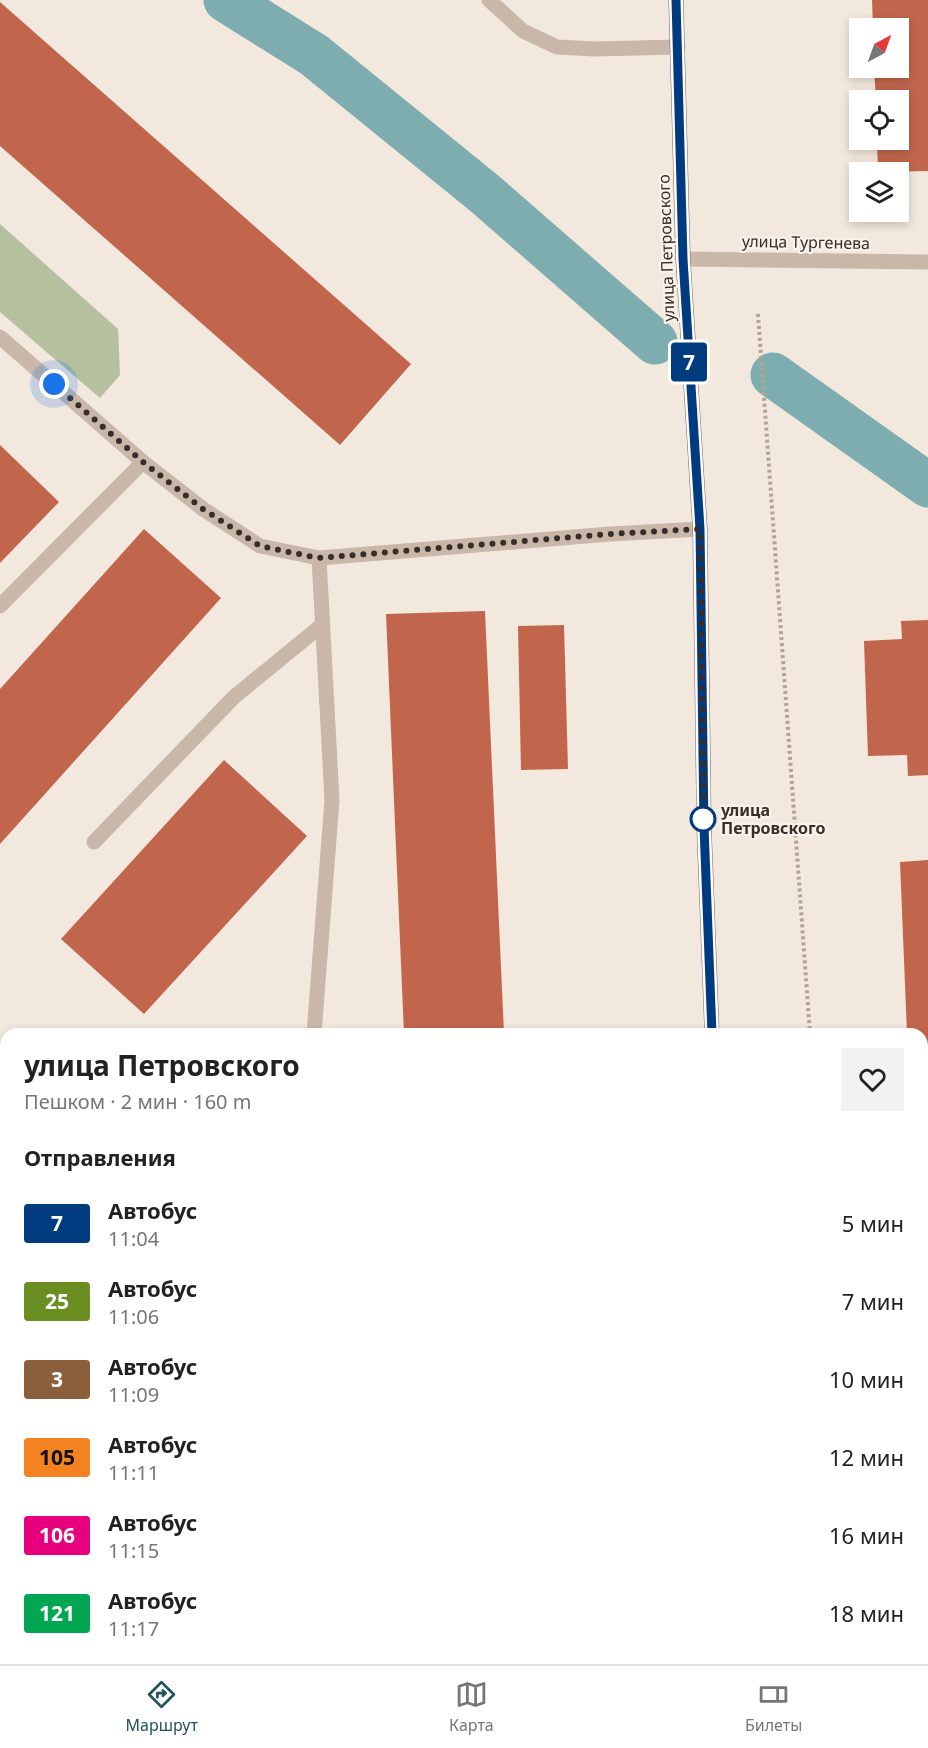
<!DOCTYPE html>
<html lang="ru">
<head>
<meta charset="utf-8">
<style>
	body { margin:0; font-family:"Noto Sans",sans-serif; background:#f2f2f2; color:#222; height:100vh; display:flex; flex-direction:column; font-size:22px; white-space:nowrap }
	* { box-sizing:border-box; margin:0 }
	p { font-size:20px; color:#767676 }
	.icon { flex:none; width:33px; height:33px; fill:none; stroke:currentColor; stroke-width:2; stroke-linecap:round; stroke-linejoin:round }
	.map { position:relative; flex:1; overflow:hidden }
	.panel { position:absolute; left:0px; top:1028px; width:928px; height:638px; display:flex; flex-direction:column; background:#fff; border-radius:18px 18px 0 0; box-shadow:0 3px 9px #0003 }
	.panel>* { flex:none }
	.badge { padding:0 12px; border-radius:4px; font-size:21px; line-height:39px }
	.needle { width:39px; rotate:41deg }
	.buttons { position:absolute; left:849px; top:18px; display:grid; gap:12px }
	.buttons a { display:grid; place-items:center; width:60px; height:60px; border-radius:0px; background:#fff; box-shadow:0 3px 9px #0003; font-size:30px }
	.you { position:absolute; width:30px; height:30px; margin:-15px; border:4px solid #fff; border-radius:50%; background:#1a73e8; box-shadow:0 0 0 9px #1a73e833 }
	.map>.badge { position:absolute; translate:-50% -50%; box-shadow:0 0 0 3px #fff }
	h2 { padding:0 24px; font-size:22px; line-height:54px }
	.round { display:grid; place-items:center; flex:none; width:63px; height:63px; border-radius:0px; background:#f2f2f2 }
	.overview { display:flex; align-items:center; justify-content:space-between; height:102px; padding:0 24px }
	h1 { font-size:28px; font-weight:700; line-height:45px }
	ul { padding:0; list-style:none }
	li { display:flex; align-items:center; gap:18px; height:78px; padding:0 24px }
	li div { flex:1 }
	li b { display:block; font-size:22px }
	li em { font-style:normal }
	li .badge { min-width:66px; font-weight:700; text-align:center }
	.tabs { display:flex; justify-content:space-around; align-items:center; height:84px; border-top:2px solid #e0e0e0; background:#fff; font-size:16px; color:#767676 }
	.tabs a { display:grid; justify-items:center; gap:3px }
	.tabs .active { color:#205557 }
	.map>svg:first-child { display:block }
</style>
</head>
<body>
<div class="map">
<svg width="928" height="1664" viewBox="0 0 928 1664">
	<rect width="100%" height="100%" fill="#f2e8de"/>
	<path fill="#b5c09e" d="M0 224 118 329 120 375 100 398 0 312Z
		M0 1182 6 1187V1429L0 1436Z
		M36 1659H105L100 1664H32Z"/>
	<g fill="none" stroke-linecap="round" stroke-linejoin="round">
		<path stroke="#7dadae" stroke-width="45" d="M226 0 314 55 484 193 655 342
			M773 375 928 485"/>
	</g>
	<path fill="#c1664c" d="M872 0H928V171L878 172 877 140H898V100H876L874 68H898V28H873Z
		M0 2 411 364 340 445 0 146Z
		M0 445 59 502 0 563Z
		M144 529 221 598 0 844V689Z
		M485 611 504 1034H404L386 614Z
		M928 620V775L908 776 907 755 868 756 864 641 902 639 901 621Z
		M564 625 568 769 521 770 518 626Z
		M224 760 307 836 144 1014 61 939Z
		M928 860V1392H922V1034H907L900 862Z
		M6 1518V1659H19L14 1664H0V1525Z
		M928 1520V1664H912V1659H922V1521Z
		M351 1659H520V1664H351Z"/>
	<g fill="none" stroke-linecap="round" stroke-linejoin="round">
		<path stroke="#b5a294" stroke-width="4" stroke-dasharray="3 3" stroke-linecap="butt" d="M758 314 810 1034
			M852 1659 853 1664"/>
		<path stroke="#c9b7aa" stroke-width="15" d="M489 0 523 31 557 47 595 49 678 47
			M0 337 143 462 203 509 260 546 319 558 610 534 700 529
			M0 606 143 462
			M94 842 234 697 322 625
			M314 1034 332 800 319 558
			M0 1109 6 1115
			M0 1459 6 1452
			M597 1659V1664
			M135 1664 139 1659"/>
		<path stroke="#c9b7aa" stroke-width="15" d="M683 259 928 262
			M922 1474H928"/>
		<path stroke="#78645b" stroke-width="15" d="M676 0 683 259 700 529 704 827 712 1034
			M739 1659 740 1664"/>
	</g>
	<g fill="none" stroke-linecap="round" stroke-linejoin="round">
		<defs>
			<path id="line" d="M676 0 683 259 700 529 704 827 712 1034"/>
		</defs>
		<use href="#line" stroke="#fff" stroke-width="14"/>
		<use href="#line" stroke="#003b80" stroke-width="9"/>
		<path stroke="#372d29" stroke-width="6" stroke-dasharray="0 10.8" d="M54 384 143 462 203 509 260 546 318 558 610 534 700 529 704 827 703 819"/>
	</g>
	<circle fill="#fff" stroke="#003b80" stroke-width="3" cx="703" cy="819" r="12"/>
	<g text-anchor="middle" stroke-width="4.5" stroke-linejoin="round" paint-order="stroke">
		<g font-size="16" fill="#372d29" stroke="#f9f2ea">
			<text transform="translate(806 242) rotate(1)" y="6">улица Тургенева</text>
			<text transform="translate(666 248) rotate(-92)" y="6">улица Петровского</text>
		</g>
		<g font-size="16" font-weight="bold" fill="#372d29" stroke="#f9f2ea" text-anchor="start">
			<text x="721" y="816">улица<tspan x="721" dy="18">Петровского</tspan></text>
		</g>
	</g>
</svg>
<div class="buttons">
<a><svg class="needle" viewBox="-14 -14 28 28"><path d="M0-13l5 13h-10z" fill="#e53935"/><path d="M0 13l5-13h-10z" fill="#767676"/></svg></a>
<a><svg class="icon" aria-label="locate" viewBox="0 0 24 24"><circle cx="12" cy="12" r="6"/><path d="M12 2v4M12 18v4M2 12h4M18 12h4"/></svg></a>
<a><svg class="icon" aria-label="layers" viewBox="0 0 24 24"><path d="M12 4l9 5-9 5-9-5zM3 14l9 5 9-5"/></svg></a>
</div>
<div class="you" style="left:54px;top:384px"></div>
<b class="badge" style="left:689px;top:362px;background:#003b80;color:#fff">7</b>
<section class="panel">
<div class="overview"><div><h1>улица Петровского</h1><p>Пешком · 2 мин · 160 m</p></div><a class="round"><svg class="icon" aria-label="heart" viewBox="0 0 24 24"><path d="M12 20l-8-8c-3-5 5-10 8-4 3-6 11-1 8 4z"/></svg></a></div>
<h2>Отправления</h2>
<ul>
<li><span class="badge" style="background:#003b80;color:#fff">7</span><div><b>Автобус</b><p>11:04</p></div><em>5 мин</em></li>
<li><span class="badge" style="background:#6b8e23;color:#fff">25</span><div><b>Автобус</b><p>11:06</p></div><em>7 мин</em></li>
<li><span class="badge" style="background:#8b5e3c;color:#fff">3</span><div><b>Автобус</b><p>11:09</p></div><em>10 мин</em></li>
<li><span class="badge" style="background:#f58220;color:#111">105</span><div><b>Автобус</b><p>11:11</p></div><em>12 мин</em></li>
<li><span class="badge" style="background:#e6007e;color:#fff">106</span><div><b>Автобус</b><p>11:15</p></div><em>16 мин</em></li>
<li><span class="badge" style="background:#00a651;color:#fff">121</span><div><b>Автобус</b><p>11:17</p></div><em>18 мин</em></li>
</ul>
</section>
</div>
<nav class="tabs">
<a class="active"><svg class="icon" aria-label="directions" viewBox="0 0 24 24"><path d="M12 3l9 9-9 9-9-9zM9 14v-3h6M13 9l2 2-2 2"/></svg>Маршрут</a>
<a><svg class="icon" aria-label="map" viewBox="0 0 24 24"><path d="M3 6l6-2 6 2 6-2v14l-6 2-6-2-6 2zM9 4v14M15 6v14"/></svg>Карта</a>
<a><svg class="icon" aria-label="tickets" viewBox="0 0 24 24"><path d="M3 7h18v10H3zM15 7v10"/></svg>Билеты</a>
</nav>
</body>
</html>
